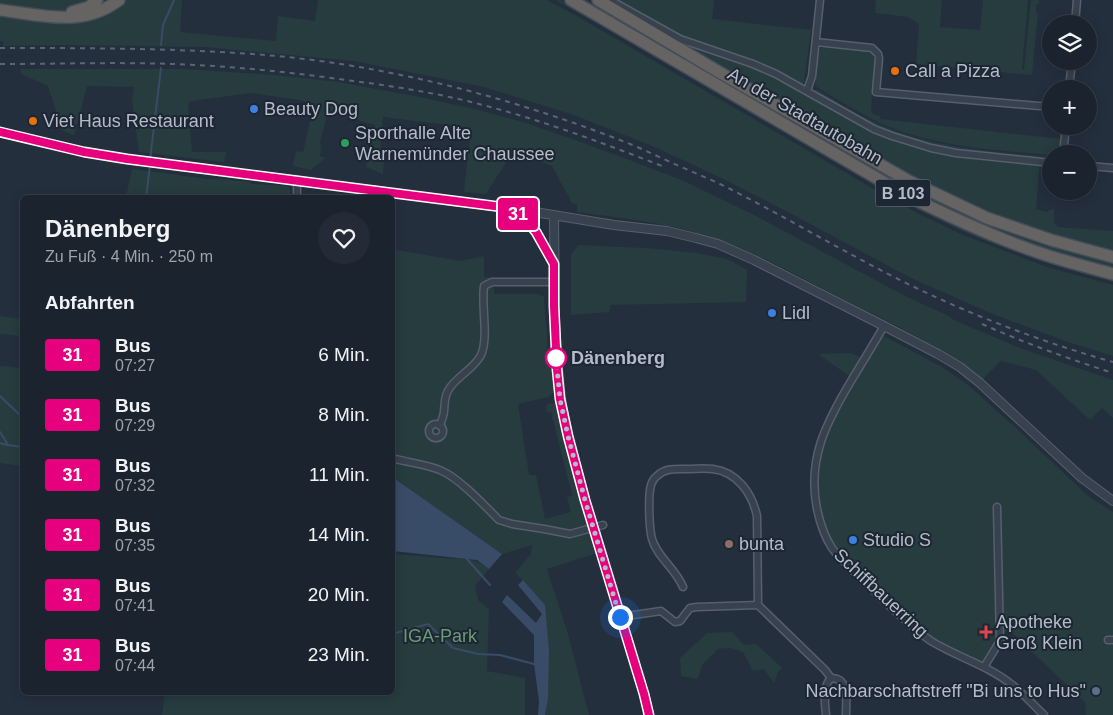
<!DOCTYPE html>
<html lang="de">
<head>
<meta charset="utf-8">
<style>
	body { margin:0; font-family:Helvetica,sans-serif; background:#242b36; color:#f1f3f6; height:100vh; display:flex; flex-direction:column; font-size:19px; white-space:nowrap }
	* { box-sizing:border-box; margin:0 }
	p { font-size:16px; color:#a0a4aa }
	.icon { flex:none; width:28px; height:28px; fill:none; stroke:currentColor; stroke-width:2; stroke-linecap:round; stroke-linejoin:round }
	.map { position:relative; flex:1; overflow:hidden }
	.side { position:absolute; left:20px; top:195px; width:375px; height:500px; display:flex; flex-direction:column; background:#1b232e; border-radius:8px; box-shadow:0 2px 12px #0003,0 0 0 1px #39404a }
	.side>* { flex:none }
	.badge { padding:0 10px; border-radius:4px; font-size:18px; line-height:32px }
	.buttons { position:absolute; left:1042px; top:15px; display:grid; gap:10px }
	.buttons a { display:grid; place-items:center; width:55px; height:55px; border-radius:50%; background:#1b232e; box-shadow:0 2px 12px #0003,0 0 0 1px #39404a; font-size:25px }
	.you { position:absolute; width:25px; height:25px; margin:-12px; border:4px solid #fff; border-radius:50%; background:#1a73e8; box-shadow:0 0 0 8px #1a73e833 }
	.map>.badge { position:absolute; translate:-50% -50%; box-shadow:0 0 0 2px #fff }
	h2 { padding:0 25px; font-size:19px; line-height:45px }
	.round { display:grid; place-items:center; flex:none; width:52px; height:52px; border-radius:26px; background:#242b36 }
	.summary { display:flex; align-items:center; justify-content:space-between; height:85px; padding:0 25px }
	h1 { font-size:24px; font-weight:600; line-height:38px }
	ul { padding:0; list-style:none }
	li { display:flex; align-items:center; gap:15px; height:60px; padding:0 25px }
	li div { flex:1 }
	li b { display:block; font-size:19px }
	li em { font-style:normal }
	li .badge { min-width:55px; font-weight:700; text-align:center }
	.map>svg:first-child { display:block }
</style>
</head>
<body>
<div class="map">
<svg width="1113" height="715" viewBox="0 0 1113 715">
	<rect width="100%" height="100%" fill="#242f3e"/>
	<path fill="#263c3f" d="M0 0H92L76 9 59 11 0 3Z
		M123 0H182L180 32 276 41 278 16 315 21 318 0H547L575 15 872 188 917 213 963 235 1047 267 1113 285V356L1068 342 995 315 911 278 786 211 725 180 655 147 571 114 484 87 354 61 205 47 61 45 3 46V41H0V12L63 20Z
		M555 0H561L902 198 1113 278V282C1068 270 1024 256 981 239 954 228 927 214 901 201L602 26Z
		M580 0H588L611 14 1016 233 1075 253 1113 263V268L1048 251 985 228 906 190Z
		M610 0H714L712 19 811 30 804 82 801 87 856 119 931 148 1040 161 1036 209 1047 212 1050 210 1054 209V223L1058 227 1113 231V253L1019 226 961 202 912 178 722 68 665 32Z
		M876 0H942L940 27 980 30 983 0H1028L1022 69 1024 70 1031 0H1039V4L1036 5V13H1038L1032 75 916 64 919 24 908 17 875 13Z
		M825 47 867 51 871 53 875 59 871 109 873 114 880 116V119L1061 139 1059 154H1051V155C994 150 935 147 882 124 858 113 837 99 815 86 817 75 815 56 821 48Z
		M21 69H184L275 75 338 82 415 96 479 110 526 123 578 141 627 159 684 181 754 215 907 297 949 316 954 320 1020 348 1113 380V418L1102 408 1090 420 1036 370 1001 361 983 379C941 346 892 324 845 300 799 277 753 250 704 235 663 222 619 218 577 212V204L572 203 552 166 513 151 486 194 464 192 471 128 383 117 380 153 384 158 383 174 366 167 375 125 328 112 320 142 321 149 320 156 325 158 311 170 293 166 296 151 303 152 314 104 299 100 251 93 191 101 188 105 192 152H226L224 162 139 152 132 101 134 87 87 86 74 135 63 131 48 86 21 74Z
		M816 89C838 102 859 116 883 126 938 149 992 151 1051 157V159C1007 155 961 154 918 141 881 130 848 111 815 91Z
		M132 169 208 179H223L249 182 252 184 287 186 290 188V197H119L125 195 127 192Z
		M578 245 646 248 697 253 727 259 747 270 746 302 611 305 609 312 571 315V255Z
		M392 249 460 261 484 256V277L494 278V294H538L544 297 549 362H553L557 390 548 397 518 404 529 475H536L545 519 571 512 567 497 572 495 551 412H547L546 407 548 404 555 403 558 405 574 475 597 553 547 569 568 634 589 715H545L548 699 545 605 523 580 515 573 531 554 532 545 502 554 397 481 393 480Z
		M0 316 22 319V336L0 334Z
		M880 334 942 367 968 385 1017 429 1088 496 1113 512V715H1086L1085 702 1010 631 1000 632V641L984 667 929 640 840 559 824 534 814 489 824 433Z
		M852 353 861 358 849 376 818 354Z
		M0 366 22 368V466L0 463Z
		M393 554 457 559V558C472 559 478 561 489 569L475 586 478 600 489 609 487 671 525 678V715H162L165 693 392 692Z
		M732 632 744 645 756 644 782 668 778 672 774 683 764 669 753 671 743 652 730 648 718 649 702 665 698 679 681 676 680 658 707 633Z"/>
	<path fill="#394c67" d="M392 479H395L502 554 489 569 477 560 393 551Z
		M523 580 545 605 549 651 548 699 545 715H538L539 701 534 664V635L502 602 507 595 536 623 542 614 518 585Z"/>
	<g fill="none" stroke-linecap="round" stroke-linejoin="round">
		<path stroke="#394c67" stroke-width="2" d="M161 45 163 25 174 0
			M150 160 161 68
			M146 198 150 165
			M0 396 22 417
			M0 432 8 445 22 447
			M0 443 7 445
			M466 558 490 585
			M392 634 428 624 453 648 478 654 500 655 534 664"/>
		<defs>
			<path id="minor" d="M610 0 680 39 753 64 776 74 874 129 892 136 931 148 956 153 1051 163
				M1075 24 1077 0
				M816 42 872 48 878 54 879 58 876 92 1051 107
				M1069 89 1072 61
				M807 91 812 76 820 0
				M1063 154 1066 126
				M1089 166 1113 168
				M297 198V180
				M511 208 526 220 536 232 554 263
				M884 326C873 345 862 363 851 381 826 423 807 459 817 509 820 523 824 536 832 548 842 562 856 574 869 586 888 604 909 626 931 641 957 657 987 665 1011 684 1023 693 1033 705 1044 715
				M429 431a7 7 0 1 1 14 0a7 7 0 1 1-14 0Z
				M440 426C441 421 444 416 444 411 445 403 444 396 449 389 457 376 474 369 481 355 489 337 481 307 484 286L492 282H554
				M392 458C409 463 427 464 442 471 460 479 484 505 499 520L512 524 544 529 570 534 603 525
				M683 587C676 569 657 557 652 539 649 528 648 495 651 485 652 482 654 478 657 476 665 468 675 469 686 469 695 469 704 468 713 469 737 472 752 493 757 516L758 605 825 670 831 678C850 678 846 701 846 715
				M620 617 661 611 675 622 680 621 690 608 697 607 758 605
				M1108 640H1113
				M984 667 1000 641 997 507
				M826 715C825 703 822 687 831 678"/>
			<path id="tertiary" d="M0 132 84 152 127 159 510 208 614 225 667 231 696 238 718 244 754 260 884 326 938 354 960 367 980 383 1082 478 1113 501
				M554 215 555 318 557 358 561 399 568 436 585 500 644 694 649 715"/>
			<path id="trunk" d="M571 0 904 194C950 217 997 239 1046 255 1068 262 1091 268 1113 274
				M598 0 719 72 909 181 987 218 1051 240 1113 257
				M0 10C42 15 82 28 119 0
				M72 12 89 7 97 0"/>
		</defs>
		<use href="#minor" stroke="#565f6c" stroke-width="9"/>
		<use href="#tertiary" stroke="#565f6c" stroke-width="10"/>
		<use href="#trunk" stroke="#434c59" stroke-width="14"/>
		<use href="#minor" stroke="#38414e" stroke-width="6"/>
		<use href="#tertiary" stroke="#38414e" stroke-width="8"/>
		<use href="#trunk" stroke="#656462" stroke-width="11"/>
		<path stroke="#5a6575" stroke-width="2" stroke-dasharray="5 5" stroke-linecap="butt" d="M0 48C92 48 185 48 277 56 393 67 516 99 625 142 643 149 661 158 679 166 697 174 715 181 732 190 787 218 839 249 894 277 963 312 1038 341 1113 362
			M0 64C58 64 116 62 173 64 231 66 289 72 346 80 392 86 438 93 483 105 544 121 603 143 662 166
			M982 324C1025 343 1069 359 1113 373"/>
	</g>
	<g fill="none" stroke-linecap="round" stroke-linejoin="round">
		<defs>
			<path id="line" d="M0 132 84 152 127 159 510 208 526 220 536 232 554 264V306L557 369 560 399 568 436 585 500 644 694 649 715"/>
		</defs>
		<use href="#line" stroke="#fff" stroke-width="11"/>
		<use href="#line" stroke="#e6007e" stroke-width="8"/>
		<path stroke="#b4bcc9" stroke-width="5" stroke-dasharray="0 9" d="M556 358 560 399 568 436 585 500 620 617"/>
	</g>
	<g fill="#e8710a" stroke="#1d2633" stroke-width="2">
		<circle cx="895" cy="71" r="5"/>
		<circle cx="33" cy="121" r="5"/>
	</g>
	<g fill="#3f7fe0" stroke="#1d2633" stroke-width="2">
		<circle cx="254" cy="109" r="5"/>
		<circle cx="772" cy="313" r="5"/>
		<circle cx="853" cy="540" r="5"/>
	</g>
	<circle fill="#2e9e5b" stroke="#1d2633" stroke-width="2" cx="345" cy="143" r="5"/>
	<circle fill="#fff" stroke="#e6007e" stroke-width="2.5" cx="556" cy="358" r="10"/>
	<circle fill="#8d6e63" stroke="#1d2633" stroke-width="2" cx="729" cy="544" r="5"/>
	<path fill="#e0444e" stroke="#1d2633" stroke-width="2" d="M983.5 624.5h5v5h5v5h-5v5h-5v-5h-5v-5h5z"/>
	<circle fill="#5c6f8a" stroke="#1d2633" stroke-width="2" cx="1096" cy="691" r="5"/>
	<g text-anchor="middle" stroke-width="4" stroke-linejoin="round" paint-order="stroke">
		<rect fill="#1d2633" stroke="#878f9c" stroke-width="1" x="875.5" y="179.5" width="55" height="27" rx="4"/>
		<g font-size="16" font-weight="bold" fill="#b4bcc9">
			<text x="903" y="199">B 103</text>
		</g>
		<g font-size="18" fill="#b4bcc9" stroke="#1d2633" text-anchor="start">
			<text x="905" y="77">Call a Pizza</text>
			<text x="264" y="115">Beauty Dog</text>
			<text x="43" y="127">Viet Haus Restaurant</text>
			<text x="355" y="139">Sporthalle Alte<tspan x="355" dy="21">Warnemünder Chaussee</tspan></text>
			<text x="782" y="319">Lidl</text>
			<text x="863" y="546">Studio S</text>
			<text x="739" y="550">bunta</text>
			<text x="996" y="628">Apotheke<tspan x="996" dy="21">Groß Klein</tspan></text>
			<text x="1086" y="697" text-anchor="end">Nachbarschaftstreff "Bi uns to Hus"</text>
		</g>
		<g font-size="18" fill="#b4bcc9" stroke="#1d2633">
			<text transform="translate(805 116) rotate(30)" y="6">An der Stadtautobahn</text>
			<text transform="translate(881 593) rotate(43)" y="6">Schiffbauerring</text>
		</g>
		<g font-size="18" font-weight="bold" fill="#b4bcc9" stroke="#1d2633" text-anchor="start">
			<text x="571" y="364">Dänenberg</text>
		</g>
		<g font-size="18" fill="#6b9a76" stroke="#1d2633">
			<text x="440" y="642">IGA-Park</text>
		</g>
	</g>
</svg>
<div class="buttons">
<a><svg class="icon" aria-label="layers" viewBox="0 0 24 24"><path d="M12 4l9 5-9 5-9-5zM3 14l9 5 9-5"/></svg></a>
<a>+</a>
<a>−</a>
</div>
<div class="you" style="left:620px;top:617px"></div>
<b class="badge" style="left:518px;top:214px;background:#e6007e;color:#fff">31</b>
<section class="side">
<div class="summary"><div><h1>Dänenberg</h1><p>Zu Fuß · 4 Min. · 250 m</p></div><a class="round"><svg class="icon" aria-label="heart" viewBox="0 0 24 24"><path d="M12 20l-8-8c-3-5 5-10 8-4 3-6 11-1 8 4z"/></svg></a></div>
<h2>Abfahrten</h2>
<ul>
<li><span class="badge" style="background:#e6007e;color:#fff">31</span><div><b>Bus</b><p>07:27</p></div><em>6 Min.</em></li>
<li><span class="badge" style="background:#e6007e;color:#fff">31</span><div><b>Bus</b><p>07:29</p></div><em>8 Min.</em></li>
<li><span class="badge" style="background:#e6007e;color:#fff">31</span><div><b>Bus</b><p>07:32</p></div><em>11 Min.</em></li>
<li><span class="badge" style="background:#e6007e;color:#fff">31</span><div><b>Bus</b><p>07:35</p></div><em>14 Min.</em></li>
<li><span class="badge" style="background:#e6007e;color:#fff">31</span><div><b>Bus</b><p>07:41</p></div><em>20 Min.</em></li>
<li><span class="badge" style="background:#e6007e;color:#fff">31</span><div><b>Bus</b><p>07:44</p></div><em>23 Min.</em></li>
</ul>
</section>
</div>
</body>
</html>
